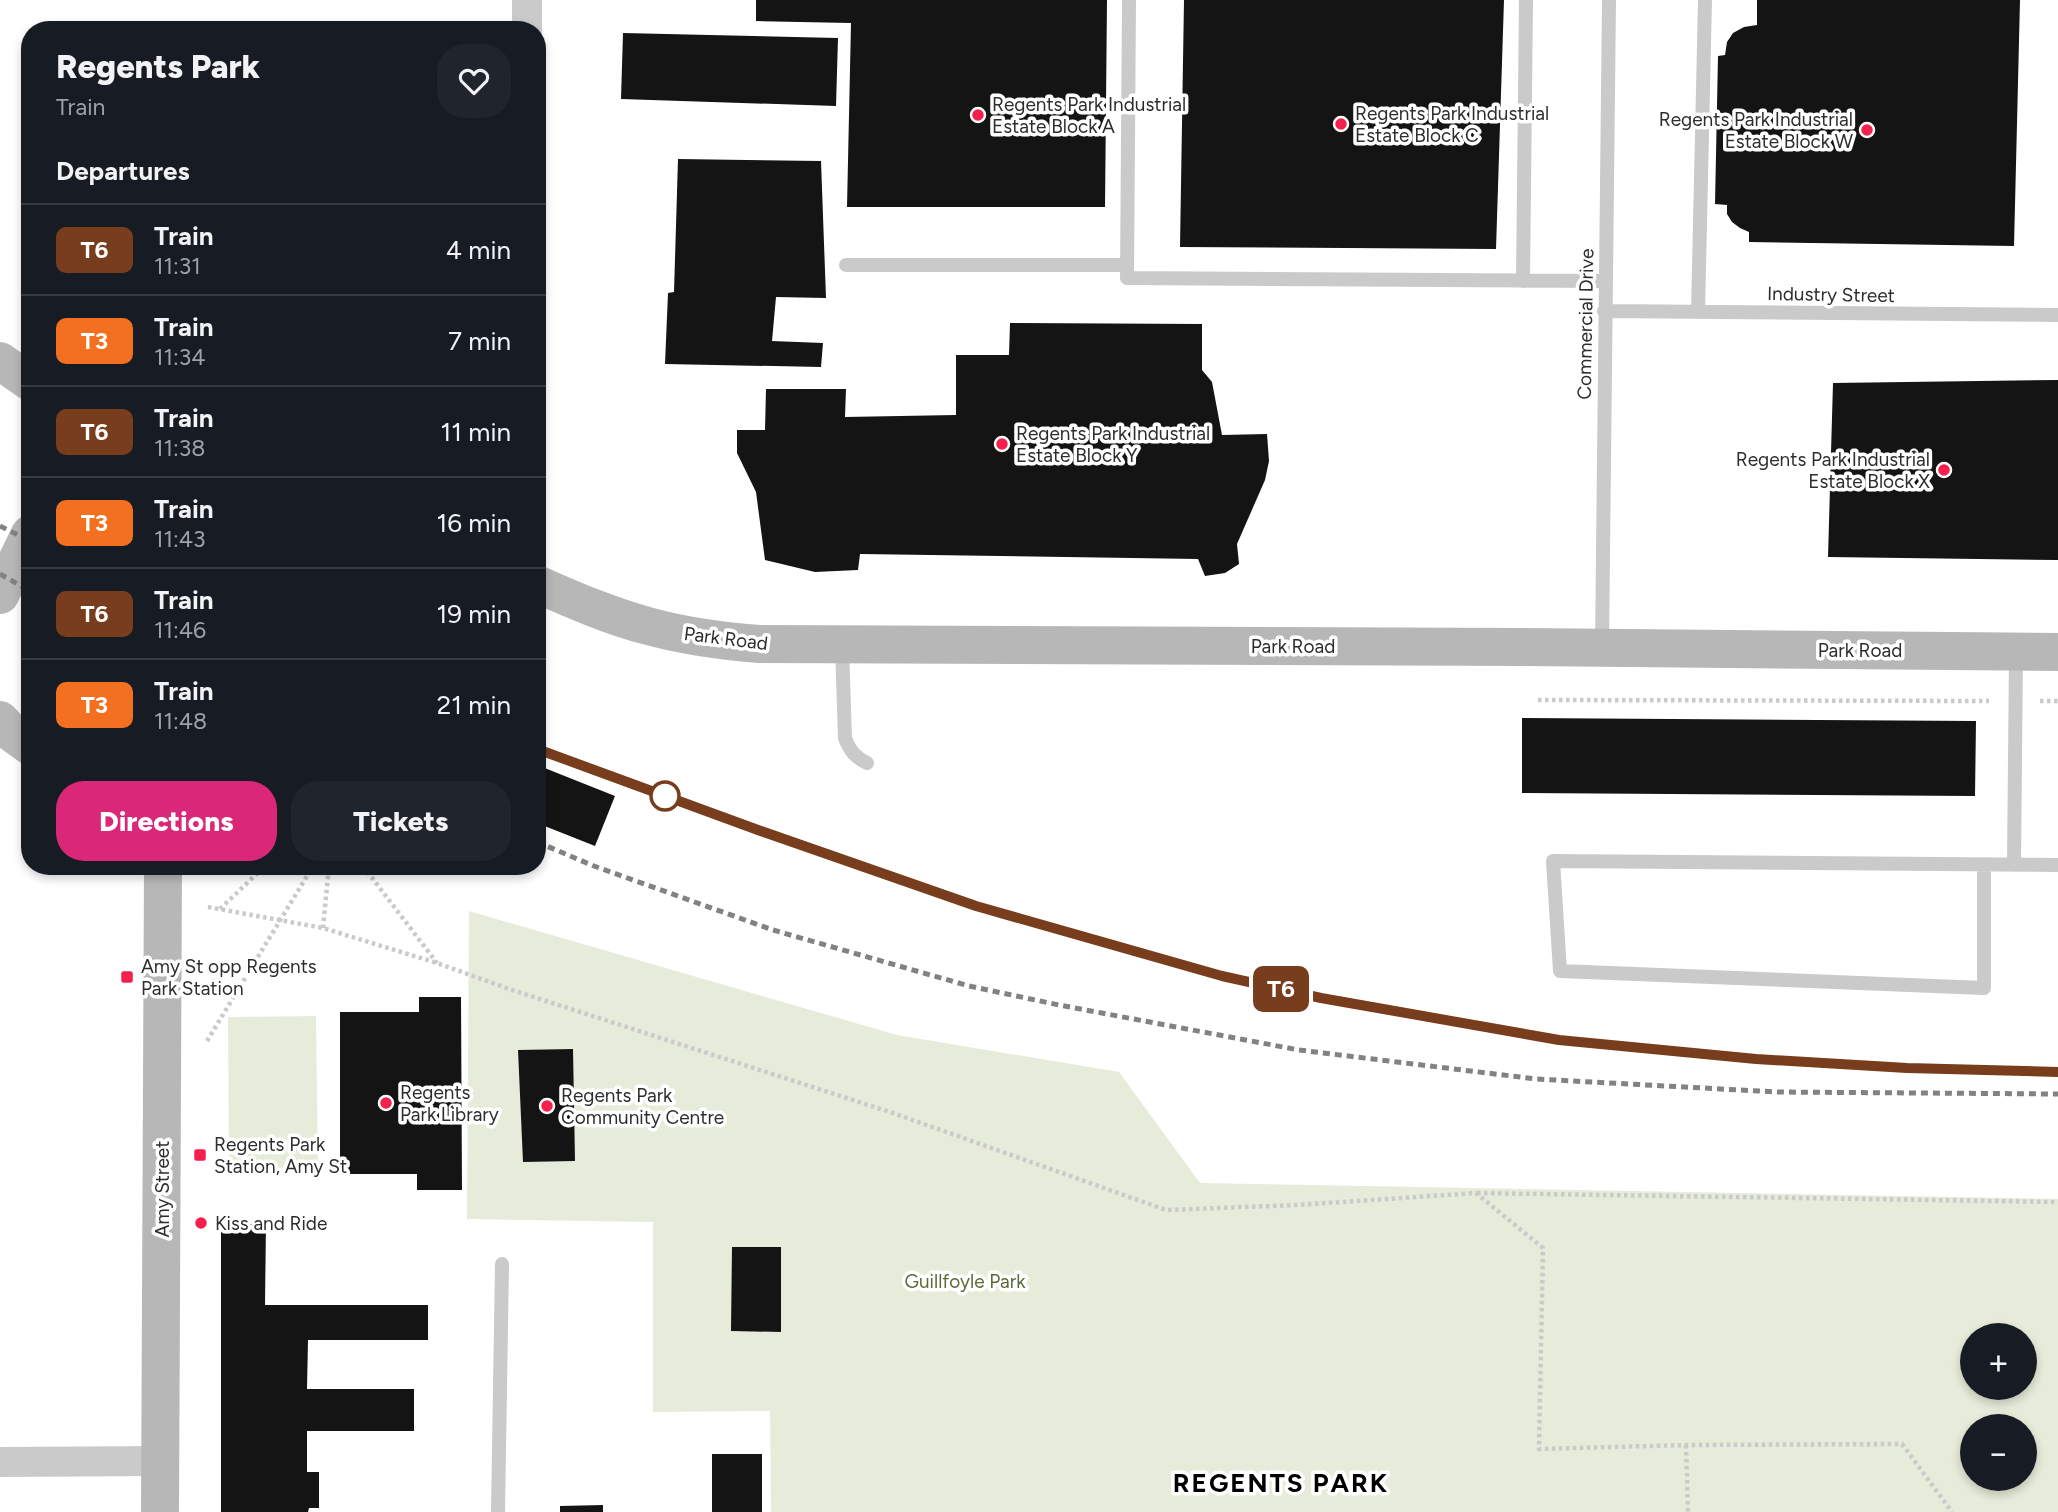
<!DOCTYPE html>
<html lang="en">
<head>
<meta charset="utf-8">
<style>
	body { margin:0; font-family:Figtree,sans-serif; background:#20242c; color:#f1f3f6; height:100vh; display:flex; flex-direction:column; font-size:26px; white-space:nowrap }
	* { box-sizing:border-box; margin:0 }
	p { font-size:23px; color:#9ea1a6 }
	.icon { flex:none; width:38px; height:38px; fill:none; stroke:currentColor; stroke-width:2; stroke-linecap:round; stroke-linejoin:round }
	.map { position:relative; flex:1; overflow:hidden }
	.drawer { position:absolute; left:21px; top:21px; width:525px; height:854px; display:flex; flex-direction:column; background:#171b24; border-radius:28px; box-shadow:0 4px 10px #0003 }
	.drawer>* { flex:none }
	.badge { padding:0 14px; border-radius:10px; font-size:24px; line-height:46px }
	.controls { position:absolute; left:1960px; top:1323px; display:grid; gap:14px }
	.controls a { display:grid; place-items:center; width:77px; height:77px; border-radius:50%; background:#171b24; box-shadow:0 4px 10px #0003; font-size:35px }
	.map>.badge { position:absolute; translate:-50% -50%; box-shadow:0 0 0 4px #fff }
	h2 { padding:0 35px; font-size:26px; line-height:63px }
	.round { display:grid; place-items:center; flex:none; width:74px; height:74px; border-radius:28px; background:#20242c }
	.overview { display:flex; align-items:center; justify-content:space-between; height:119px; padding:0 35px }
	h1 { font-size:33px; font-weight:800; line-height:52px }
	.action { display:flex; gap:14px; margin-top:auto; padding:14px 35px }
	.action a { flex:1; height:80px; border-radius:28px; background:#db2777; color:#fff; font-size:28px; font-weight:800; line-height:80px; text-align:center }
	.action a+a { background:#20242c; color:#f1f3f6 }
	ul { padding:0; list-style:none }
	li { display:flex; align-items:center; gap:21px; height:91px; padding:0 35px; border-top:2px solid #363941 }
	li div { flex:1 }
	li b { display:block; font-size:26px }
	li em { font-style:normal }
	li .badge { min-width:77px; font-weight:700; text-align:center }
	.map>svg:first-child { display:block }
</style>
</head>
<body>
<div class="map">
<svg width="2058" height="1512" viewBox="0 0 2058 1512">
	<rect width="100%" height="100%" fill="#fff"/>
	<path fill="#e6ecd9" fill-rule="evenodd" d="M469 911 897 1035 1119 1072 1200 1183 2058 1199V1512H771L770 1411 653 1412V1222L467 1219ZM1972 1335H2025V1388H1972ZM1972 1426H2025V1479H1972Z
		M316 1016 318 1170 229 1171 228 1017Z"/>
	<path fill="#141414" d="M756 0H1107L1105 207H847L851 23 756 21Z
		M1184 0H1504L1496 249 1180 247Z
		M1757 0H2020L2014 246 1749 242V232L1740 228 1732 222 1727 214V205L1715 204 1718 56 1725 55 1727 42 1733 33 1744 27 1757 25Z
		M623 33 838 38 836 106 621 99Z
		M678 159 821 161 826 298 776 297 772 341 823 343 821 367 665 364 668 293 674 292Z
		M1010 323 1202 324V370L1212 382 1222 435 1267 434 1269 461 1265 480 1237 544 1239 564 1225 573 1205 576 1198 559 860 554 858 570 815 572 765 560 756 492 737 453V430H765L766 389H846L845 417 956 415V355H1009Z
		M2058 380V560L1828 557 1833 383Z
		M1522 718 1976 721 1975 796 1522 793Z
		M537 765 615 796 595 846 537 823Z
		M419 997H461L462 1190H417V1174H340V1012H419Z
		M573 1049 575 1161 523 1162 518 1050Z
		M221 1221H266L265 1305H428V1340H308L307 1389H414V1431H307V1472H319V1508H309L308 1512H221Z
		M732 1247H781V1332L731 1331Z
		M712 1454H762V1512H712Z
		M603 1505V1512H560V1506Z"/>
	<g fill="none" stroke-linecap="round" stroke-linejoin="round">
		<path stroke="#cacaca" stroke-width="4.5" stroke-dasharray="3.5 3.5" stroke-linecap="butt" d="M1538 700 1989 701
			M2040 701H2058
			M363 866 437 963
			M208 907 323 928 437 963 512 990 890 1112 1166 1210 1297 1205 1476 1193 1543 1248 1539 1449 1686 1445 1902 1444 1952 1512
			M220 909 265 866
			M323 928 329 866
			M207 1041 313 866
			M1477 1193 2058 1202
			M1686 1445 1688 1512"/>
		<path stroke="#cacaca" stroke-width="14" d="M1129 0 1127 278 1605 281
			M846 265H1127
			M1523 281 1526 0
			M1604 311 2058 315
			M1698 312 1705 0
			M842 647 845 738C850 751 855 757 867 763
			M1602 647 1609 0
			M1984 865V988L1560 971 1553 861 2058 865
			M2014 865 2016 653
			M498 1512 502 1264"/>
		<path stroke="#cacaca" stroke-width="30" d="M527 30V0
			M0 1462 160 1461"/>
		<path stroke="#b7b7b7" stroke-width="38" d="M0 361 30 382
			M537 584C573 600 610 616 648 626 684 636 721 641 759 644L1524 647 2058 652
			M0 595 30 534
			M0 720 12 733 30 746
			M160 1512 163 866"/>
		<path stroke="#828282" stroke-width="5" stroke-dasharray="7 5" stroke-linecap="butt" d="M0 526 30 541
			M0 574 30 591
			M537 749 711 813 976 906 1222 976 1321 998 1559 1040 1756 1059 1907 1067 2058 1071
			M537 842 594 866 773 930 969 986 1059 1005 1299 1050 1536 1079 1777 1092 2058 1094"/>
	</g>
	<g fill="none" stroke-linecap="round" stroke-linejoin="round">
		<defs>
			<path id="line" d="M537 749 758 830 976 906 1222 976 1321 998 1559 1040 1756 1059 1907 1068 2058 1072"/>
		</defs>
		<use href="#line" stroke="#fff" stroke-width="16"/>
		<use href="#line" stroke="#783d1d" stroke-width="10"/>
	</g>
	<g fill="#f3204e" stroke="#fff" stroke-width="2.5">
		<circle cx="978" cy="115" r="7"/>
		<circle cx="1341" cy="124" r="7"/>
		<circle cx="1867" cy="130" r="7"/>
		<circle cx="1002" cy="444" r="7"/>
		<circle cx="1944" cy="470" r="7"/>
		<rect x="120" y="970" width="14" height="14" rx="3.5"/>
		<circle cx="386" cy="1103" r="7"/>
		<circle cx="547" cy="1106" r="7"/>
		<rect x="193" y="1148" width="14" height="14" rx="3.5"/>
		<circle cx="201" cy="1223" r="7"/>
	</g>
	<circle fill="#fff" stroke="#783d1d" stroke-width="3.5" cx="665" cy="796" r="14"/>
	<g text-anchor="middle" stroke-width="7" stroke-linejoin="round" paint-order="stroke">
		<g font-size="19" fill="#2d2d2d" stroke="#fff" text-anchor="start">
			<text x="992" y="111">Regents Park Industrial<tspan x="992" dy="22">Estate Block A</tspan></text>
			<text x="1355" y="120">Regents Park Industrial<tspan x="1355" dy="22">Estate Block C</tspan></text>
			<text x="1853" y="126" text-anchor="end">Regents Park Industrial<tspan x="1853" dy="22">Estate Block W</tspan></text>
			<text x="1016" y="440">Regents Park Industrial<tspan x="1016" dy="22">Estate Block Y</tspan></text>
			<text x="1930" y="466" text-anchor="end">Regents Park Industrial<tspan x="1930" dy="22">Estate Block X</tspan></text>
			<text x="141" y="973">Amy St opp Regents<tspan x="141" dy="22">Park Station</tspan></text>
			<text x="400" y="1099">Regents<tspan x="400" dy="22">Park Library</tspan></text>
			<text x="561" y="1102">Regents Park<tspan x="561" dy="22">Community Centre</tspan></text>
			<text x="214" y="1151">Regents Park<tspan x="214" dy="22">Station, Amy St</tspan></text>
			<text x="215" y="1230">Kiss and Ride</text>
		</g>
		<g font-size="19" fill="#2d2d2d" stroke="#fff">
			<text transform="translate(1831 294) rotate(1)" y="7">Industry Street</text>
			<text transform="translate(1585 324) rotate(-89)" y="7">Commercial Drive</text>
			<text transform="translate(726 638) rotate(7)" y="7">Park Road</text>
			<text x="1293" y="653">Park Road</text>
			<text x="1860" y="657">Park Road</text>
			<text transform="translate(162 1189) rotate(-90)" y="7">Amy Street</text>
		</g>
		<g font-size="19" fill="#576c37" stroke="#fff">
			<text x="965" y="1288">Guillfoyle Park</text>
		</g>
		<g font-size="26" font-weight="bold" letter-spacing="2" fill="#000" stroke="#fff">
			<text x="1281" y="1492">REGENTS PARK</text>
		</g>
	</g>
</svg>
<div class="controls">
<a>+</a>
<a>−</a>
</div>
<b class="badge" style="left:1281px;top:989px;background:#783d1d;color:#fff">T6</b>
<section class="drawer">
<div class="overview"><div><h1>Regents Park</h1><p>Train</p></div><a class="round"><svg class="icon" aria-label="heart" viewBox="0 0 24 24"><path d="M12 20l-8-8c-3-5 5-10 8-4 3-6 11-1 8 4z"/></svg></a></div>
<h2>Departures</h2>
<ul>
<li><span class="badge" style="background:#783d1d;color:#fff">T6</span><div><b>Train</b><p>11:31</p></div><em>4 min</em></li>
<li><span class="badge" style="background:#f37021;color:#fff">T3</span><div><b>Train</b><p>11:34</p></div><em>7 min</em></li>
<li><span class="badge" style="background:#783d1d;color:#fff">T6</span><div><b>Train</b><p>11:38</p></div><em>11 min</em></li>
<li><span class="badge" style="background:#f37021;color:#fff">T3</span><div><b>Train</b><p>11:43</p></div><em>16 min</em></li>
<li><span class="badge" style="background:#783d1d;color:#fff">T6</span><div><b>Train</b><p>11:46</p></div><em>19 min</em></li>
<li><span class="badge" style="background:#f37021;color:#fff">T3</span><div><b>Train</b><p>11:48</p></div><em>21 min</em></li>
</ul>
<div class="action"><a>Directions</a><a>Tickets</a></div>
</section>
</div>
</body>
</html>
